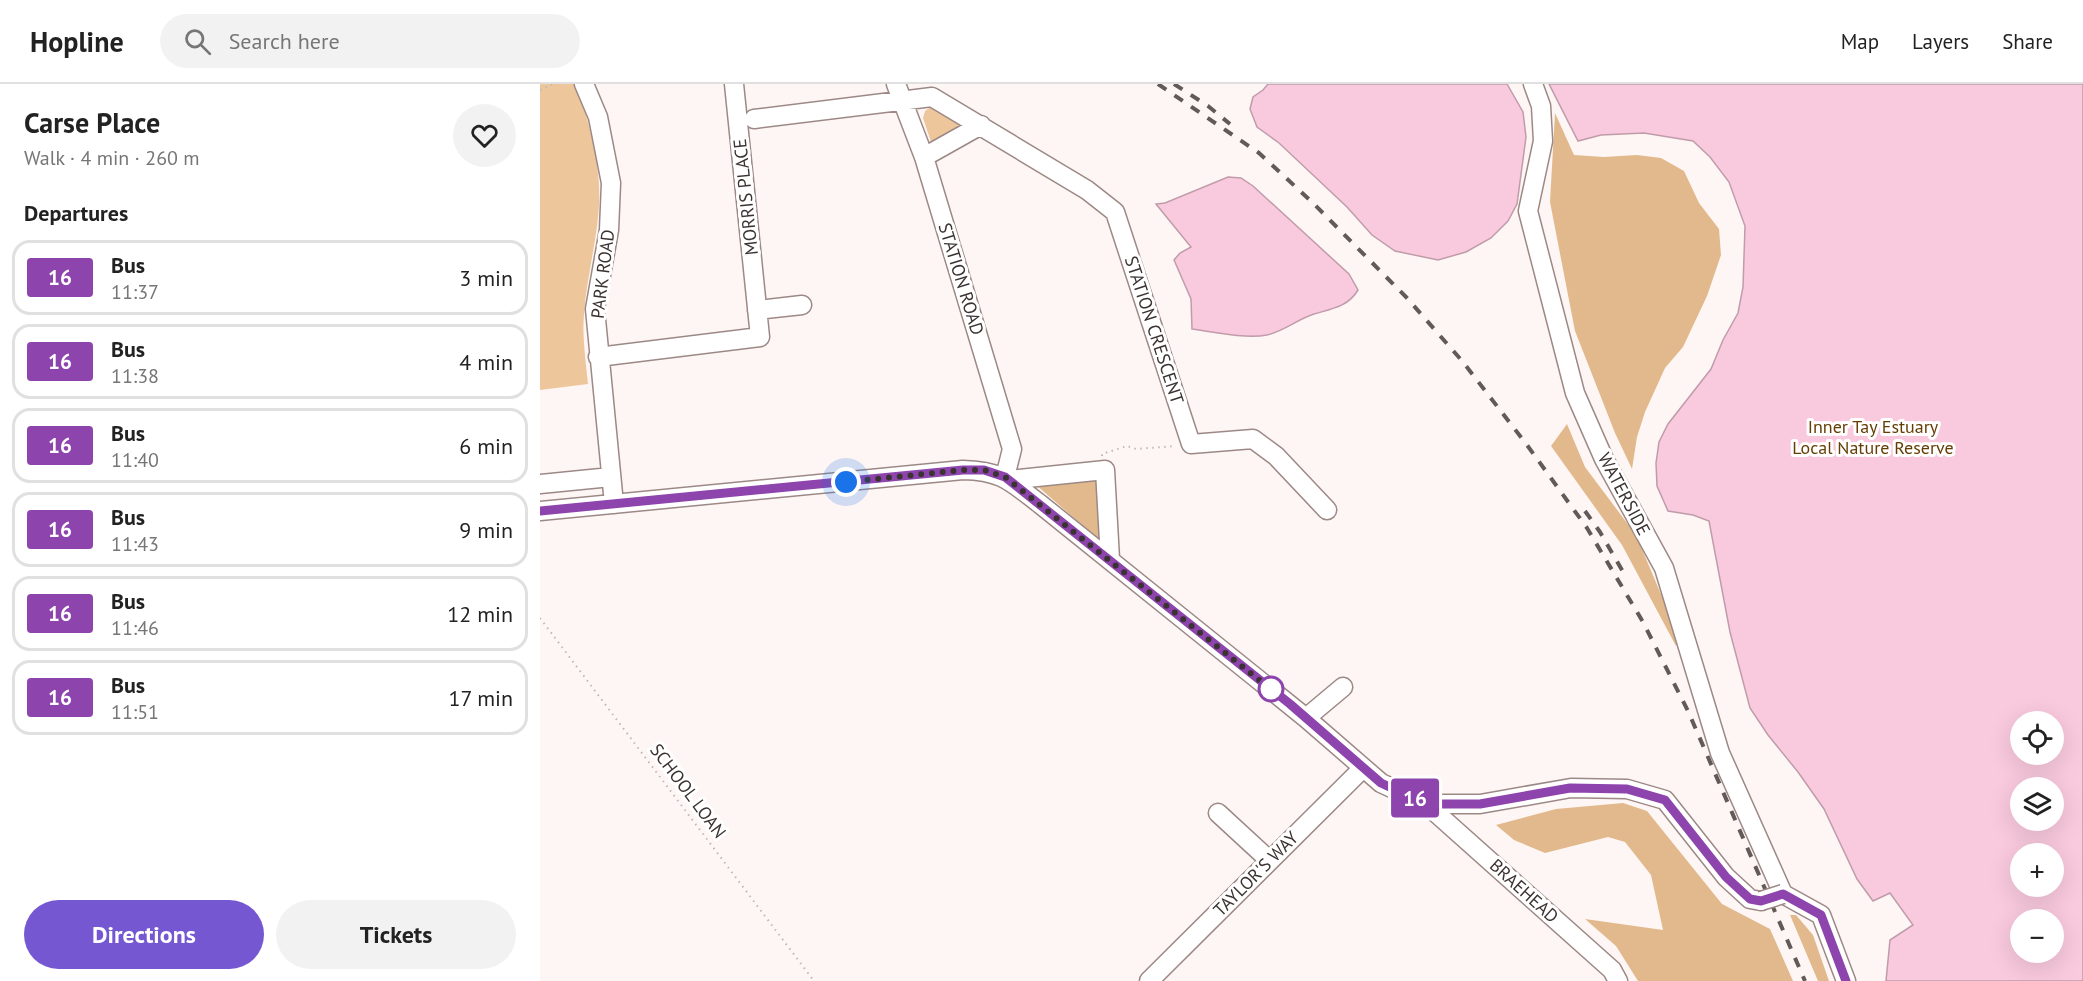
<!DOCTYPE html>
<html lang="en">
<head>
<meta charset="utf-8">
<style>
	body { margin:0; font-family:"PT Sans",sans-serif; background:#f2f2f2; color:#222; height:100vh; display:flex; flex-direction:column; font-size:22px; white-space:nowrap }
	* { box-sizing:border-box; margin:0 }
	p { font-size:20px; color:#767676 }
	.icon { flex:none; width:33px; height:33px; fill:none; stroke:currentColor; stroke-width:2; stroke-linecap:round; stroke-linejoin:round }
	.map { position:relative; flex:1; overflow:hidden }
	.drawer { display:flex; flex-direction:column; background:#fff; width:540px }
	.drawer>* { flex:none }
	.badge { padding:0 12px; border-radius:4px; font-size:21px; line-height:39px }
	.controls { position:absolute; left:1470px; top:627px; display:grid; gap:12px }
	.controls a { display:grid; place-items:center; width:54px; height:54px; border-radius:50%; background:#fff; box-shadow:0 6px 24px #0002; font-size:30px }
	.you { position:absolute; width:30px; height:30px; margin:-15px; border:4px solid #fff; border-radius:50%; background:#1a73e8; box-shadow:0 0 0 9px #1a73e833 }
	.map>.badge { position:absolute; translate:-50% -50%; box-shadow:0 0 0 3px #fff }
	h2 { padding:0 24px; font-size:22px; line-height:54px }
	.round { display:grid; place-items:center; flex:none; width:63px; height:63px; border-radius:32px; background:#f2f2f2 }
	.head { display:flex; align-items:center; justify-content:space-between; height:102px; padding:0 24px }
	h1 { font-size:28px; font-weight:600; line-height:45px }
	.primary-button { display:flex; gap:12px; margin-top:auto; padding:12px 24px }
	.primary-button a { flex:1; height:69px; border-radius:36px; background:#7457d1; color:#fff; font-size:24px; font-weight:600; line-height:69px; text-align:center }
	.primary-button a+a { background:#f2f2f2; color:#222 }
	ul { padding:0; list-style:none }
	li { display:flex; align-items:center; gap:18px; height:75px; margin:0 12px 9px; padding:0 12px; border:3px solid #e0e0e0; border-radius:18px }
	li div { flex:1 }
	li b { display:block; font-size:22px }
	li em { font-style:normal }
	li .badge { min-width:66px; font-weight:700; text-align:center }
	header { display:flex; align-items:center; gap:36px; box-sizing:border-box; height:84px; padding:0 30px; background:#fff; border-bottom:2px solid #e0e0e0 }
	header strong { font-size:28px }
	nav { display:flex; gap:33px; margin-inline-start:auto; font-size:21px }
	.search { width:420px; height:54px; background:#f2f2f2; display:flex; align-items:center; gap:15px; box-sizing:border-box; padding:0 21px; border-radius:33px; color:#767676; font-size:22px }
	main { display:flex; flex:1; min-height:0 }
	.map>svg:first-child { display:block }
</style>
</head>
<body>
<header>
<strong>Hopline</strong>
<div class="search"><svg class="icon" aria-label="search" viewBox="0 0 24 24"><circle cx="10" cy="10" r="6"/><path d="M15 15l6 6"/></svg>Search here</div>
<nav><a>Map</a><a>Layers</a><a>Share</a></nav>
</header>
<main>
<section class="drawer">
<div class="head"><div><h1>Carse Place</h1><p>Walk · 4 min · 260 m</p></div><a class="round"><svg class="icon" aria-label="heart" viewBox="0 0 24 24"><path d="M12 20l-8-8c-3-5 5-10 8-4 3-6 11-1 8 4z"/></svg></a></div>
<h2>Departures</h2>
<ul>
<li><span class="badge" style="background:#8e44ad;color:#fff">16</span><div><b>Bus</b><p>11:37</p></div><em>3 min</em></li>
<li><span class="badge" style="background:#8e44ad;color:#fff">16</span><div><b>Bus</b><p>11:38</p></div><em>4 min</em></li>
<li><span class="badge" style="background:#8e44ad;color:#fff">16</span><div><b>Bus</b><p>11:40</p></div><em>6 min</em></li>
<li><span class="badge" style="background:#8e44ad;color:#fff">16</span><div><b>Bus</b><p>11:43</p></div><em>9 min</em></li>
<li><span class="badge" style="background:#8e44ad;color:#fff">16</span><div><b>Bus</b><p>11:46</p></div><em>12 min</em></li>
<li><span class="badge" style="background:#8e44ad;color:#fff">16</span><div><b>Bus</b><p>11:51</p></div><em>17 min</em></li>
</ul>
<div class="primary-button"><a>Directions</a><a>Tickets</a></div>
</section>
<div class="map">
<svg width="1543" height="897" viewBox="0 0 1543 897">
	<rect width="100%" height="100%" fill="#fef6f4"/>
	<path fill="#eec69b" d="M0 0H36C46 29 55 58 58 89 64 137 47 183 44 231 42 253 46 278 48 300L0 306Z
		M392 22 422 39V42L392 61 383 34 385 27Z"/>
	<path fill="#e2b98c" d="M1015 29 1034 71 1064 73 1097 71 1121 74 1144 87 1159 119 1179 145 1181 171 1167 212 1143 263 1125 284 1105 328 1097 353 1092 385 1075 349 1035 247 1010 118Z
		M1027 340 1045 383 1096 451 1139 553 1136 562 1082 461 1011 362Z
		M559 395 562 454 558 455 495 400Z
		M1083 719 1107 727 1182 820 1230 845 1253 897H1098L1076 862 1045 835 1123 846 1111 791 1085 758 1068 753 1005 769 974 756 956 741 1016 725Z
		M1250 831H1256L1273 851 1289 897H1278Z"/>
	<path fill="#f9c9de" stroke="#c09caa" stroke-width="1.5" fill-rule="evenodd" d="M728 0H967L983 28 986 53 977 120 968 137 951 154 926 168 898 176 855 167 832 151 807 123 739 59 717 43 710 25 713 13 723 6Z
		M1009 0H1543V897H1346L1350 856 1373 841 1350 809 1333 817 1317 795 1284 725 1258 688 1228 651 1210 624 1190 548 1169 437 1153 431 1128 427 1117 402 1116 379 1119 358 1128 340 1171 285 1183 256 1198 229 1203 203 1205 142 1189 98 1170 73 1153 57 1104 49 1061 51 1038 57ZM1480 638H1514V670H1480ZM1480 704H1514V736H1480ZM1480 770H1514V802H1480ZM1480 836H1514V868H1480Z
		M688 93 701 94 713 102 809 190 818 206C808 223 791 225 774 230 758 235 744 247 727 251 706 255 673 248 652 245L651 215 634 176 640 169 651 163 616 120 625 119Z"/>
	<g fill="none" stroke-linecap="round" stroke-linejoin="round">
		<defs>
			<path id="minor" d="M44 0 58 33 71 99 69 146 55 225 74 420
				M356 0 384 73 472 365 465 393
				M993 0 1001 22 1003 57 988 127 1035 309 1064 375 1124 484 1180 669 1243 810 1281 831 1306 897
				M214 35 392 13 547 106 575 128 651 360 713 355 736 372 787 426
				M384 73 441 41
				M217 226 262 221
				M58 273 220 253 194 0
				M469 396 565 386 570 475
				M0 400 71 393
				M0 427 423 386C462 387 470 397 500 420L766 634 841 699 886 720H940L1031 704 1087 705 1125 716 1186 793 1210 815 1221 817
				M766 634 803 603
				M886 720 1072 886 1078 897
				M678 729 729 776
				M609 897 823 684"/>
		</defs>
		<use href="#minor" stroke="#9c8986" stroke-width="21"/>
		<path stroke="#c0b8b6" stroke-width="2" stroke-dasharray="1.5 4.5" stroke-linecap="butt" d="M0 6 13 0
			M562 372V370L587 362 596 365 636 362
			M0 534 274 897"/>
		<use href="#minor" stroke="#fff" stroke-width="18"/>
		<path stroke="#625a59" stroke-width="4" stroke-dasharray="10 10" stroke-linecap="butt" d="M618 0 719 69 772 118 867 214 923 278 987 361 1047 444 1103 538 1148 627 1265 897
			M634 0 668 22 690 40
			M1045 427 1060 448 1086 493"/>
		<defs>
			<path id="minor-bridge" d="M1221 817 1243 810"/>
		</defs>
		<use href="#minor-bridge" stroke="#9c8986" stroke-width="21" stroke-linecap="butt"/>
		<use href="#minor-bridge" stroke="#fff" stroke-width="18"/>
	</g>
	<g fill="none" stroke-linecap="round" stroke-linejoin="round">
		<defs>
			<path id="line" d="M0 427 423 386H444L465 393 750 620 841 699 886 720H940L1030 704 1087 705 1125 716 1186 793 1210 815 1221 817 1243 810 1281 831 1306 897"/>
		</defs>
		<use href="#line" stroke="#fff" stroke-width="14"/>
		<use href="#line" stroke="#8e44ad" stroke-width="9"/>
		<path stroke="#3b3332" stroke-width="6" stroke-dasharray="0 10.8" d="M306 398 423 386H444L465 393 733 607 731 605"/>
	</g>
	<circle fill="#fff" stroke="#8e44ad" stroke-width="3" cx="731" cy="605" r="12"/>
	<g text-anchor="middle" stroke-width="6" stroke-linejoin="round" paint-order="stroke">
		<g font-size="18" fill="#3b3332" stroke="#fff">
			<text transform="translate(206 113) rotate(-96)" y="6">MORRIS PLACE</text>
			<text transform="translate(63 190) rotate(-83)" y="6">PARK ROAD</text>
			<text transform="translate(421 195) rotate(73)" y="6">STATION ROAD</text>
			<text transform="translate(614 246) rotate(72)" y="6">STATION CRESCENT</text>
			<text transform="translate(1084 410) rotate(62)" y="6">WATERSIDE</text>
			<text transform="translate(148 707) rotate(53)" y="6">SCHOOL LOAN</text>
			<text transform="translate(716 790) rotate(-45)" y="6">TAYLOR'S WAY</text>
			<text transform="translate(984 807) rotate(42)" y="6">BRAEHEAD</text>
		</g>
		<g font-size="18" fill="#643d03" stroke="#fff">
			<text x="1333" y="349">Inner Tay Estuary<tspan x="1333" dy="21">Local Nature Reserve</tspan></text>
		</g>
	</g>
</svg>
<div class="controls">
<a><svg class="icon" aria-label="locate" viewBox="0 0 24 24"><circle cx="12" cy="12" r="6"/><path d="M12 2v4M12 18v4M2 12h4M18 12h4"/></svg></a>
<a><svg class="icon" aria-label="layers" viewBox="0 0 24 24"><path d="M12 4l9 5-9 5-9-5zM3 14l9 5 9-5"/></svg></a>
<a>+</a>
<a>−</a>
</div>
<div class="you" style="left:306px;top:398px"></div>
<b class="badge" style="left:875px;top:714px;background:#8e44ad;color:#fff">16</b>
</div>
</main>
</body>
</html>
